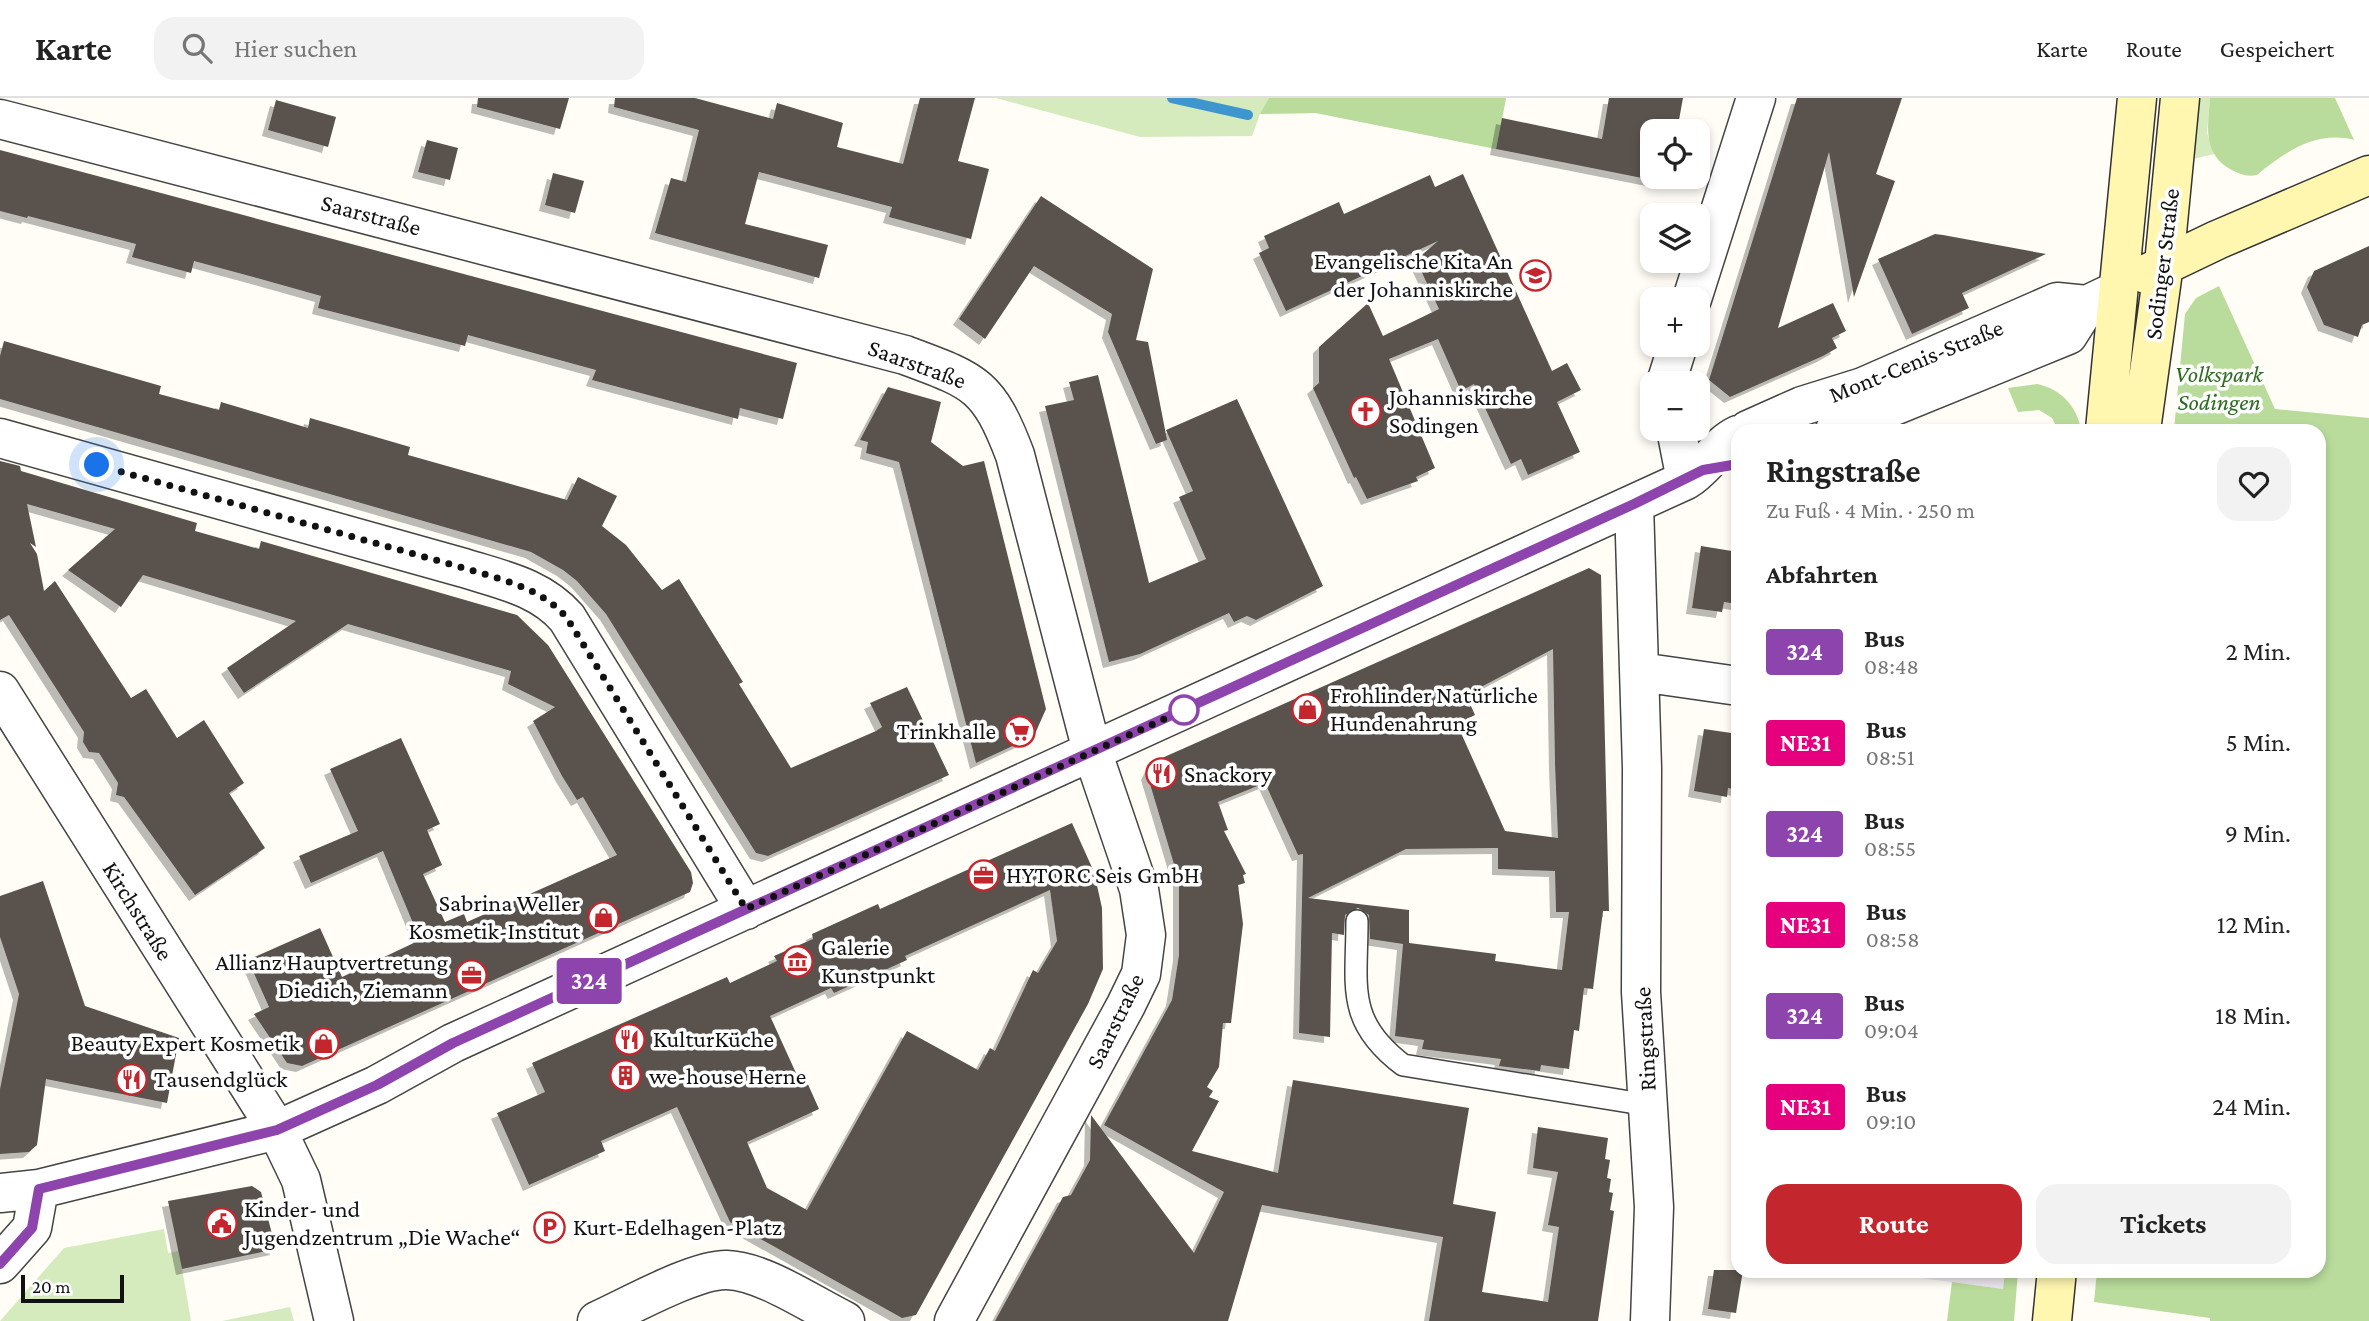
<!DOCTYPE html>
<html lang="de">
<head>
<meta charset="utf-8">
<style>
	body { margin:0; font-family:"Crimson Pro",serif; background:#f2f2f2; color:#222; height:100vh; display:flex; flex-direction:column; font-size:26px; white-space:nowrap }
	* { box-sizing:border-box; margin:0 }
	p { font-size:23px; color:#767676 }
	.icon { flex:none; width:38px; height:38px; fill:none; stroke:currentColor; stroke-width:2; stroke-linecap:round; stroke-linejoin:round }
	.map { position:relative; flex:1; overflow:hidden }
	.drawer { position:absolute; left:1731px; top:326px; width:595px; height:854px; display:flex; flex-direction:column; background:#fff; border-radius:21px; box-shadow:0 4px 10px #0003 }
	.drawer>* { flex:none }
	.badge { padding:0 14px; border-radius:5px; font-size:24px; line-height:46px }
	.fabs { position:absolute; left:1640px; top:21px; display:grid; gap:14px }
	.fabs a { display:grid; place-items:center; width:70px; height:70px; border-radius:14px; background:#fff; box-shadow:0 4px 10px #0003; font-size:35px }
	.scale { position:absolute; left:21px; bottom:18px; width:103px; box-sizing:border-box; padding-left:7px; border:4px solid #111; border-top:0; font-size:19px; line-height:24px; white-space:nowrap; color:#111; -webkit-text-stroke:5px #fff; paint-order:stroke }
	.you { position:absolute; width:35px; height:35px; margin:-18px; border:5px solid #fff; border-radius:50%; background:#1a73e8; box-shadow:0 0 0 10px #1a73e833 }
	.map>.badge { position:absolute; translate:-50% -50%; box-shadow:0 0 0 4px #fff }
	h2 { padding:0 35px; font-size:26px; line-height:63px }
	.round { display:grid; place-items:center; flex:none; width:74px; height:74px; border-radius:21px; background:#f2f2f2 }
	.summary { display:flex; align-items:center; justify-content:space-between; height:119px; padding:0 35px }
	h1 { font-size:33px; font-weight:700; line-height:52px }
	.cta { display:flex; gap:14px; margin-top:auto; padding:14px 35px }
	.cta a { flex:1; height:80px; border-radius:21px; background:#c4262e; color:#fff; font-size:28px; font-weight:700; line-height:80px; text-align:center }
	.cta a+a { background:#f2f2f2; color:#222 }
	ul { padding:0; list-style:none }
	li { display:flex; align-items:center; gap:21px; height:91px; padding:0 35px }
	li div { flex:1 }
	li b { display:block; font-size:26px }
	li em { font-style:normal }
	li .badge { min-width:77px; font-weight:700; text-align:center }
	header { display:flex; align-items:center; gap:42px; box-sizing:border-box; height:98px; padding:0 35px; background:#fff; border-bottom:2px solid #e0e0e0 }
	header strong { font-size:33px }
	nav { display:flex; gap:38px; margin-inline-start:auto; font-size:24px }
	.search { width:490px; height:63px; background:#f2f2f2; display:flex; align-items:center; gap:18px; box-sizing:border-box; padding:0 24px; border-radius:21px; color:#767676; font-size:26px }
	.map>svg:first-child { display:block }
</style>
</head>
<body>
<header>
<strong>Karte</strong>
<div class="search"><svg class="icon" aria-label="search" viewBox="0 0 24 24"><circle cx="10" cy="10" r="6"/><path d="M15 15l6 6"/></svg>Hier suchen</div>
<nav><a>Karte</a><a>Route</a><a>Gespeichert</a></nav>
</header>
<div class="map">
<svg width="2369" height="1223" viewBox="0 0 2369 1223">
	<defs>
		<filter id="shadow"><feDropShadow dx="-6" dy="6" stdDeviation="0" flood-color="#0004"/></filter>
	</defs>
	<rect width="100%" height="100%" fill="#fffdf5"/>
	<path fill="#eee6ef" d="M1869 1173H2005L2003 1191Z"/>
	<path fill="#d5ebbd" d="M996 0H1506L1496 51 1316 15 1260 16 1252 38 1140 39Z
		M2193 0H2210L2207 35 2214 56 2193 61Z
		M164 1131 168 1155 179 1153 191 1223H0L64 1150Z
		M290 1209 294 1223H222Z"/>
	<path fill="#b9dc9c" d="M1269 0H1506L1496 51 1316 15 1260 16Z
		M2210 0H2335L2354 42C2316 32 2285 54 2257 77 2247 79 2239 76 2230 71 2202 55 2208 27 2210 0Z
		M2219 188 2275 311 2369 320V1223H2210V1220L2094 1204 2097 1173 2319 1172V332H2174L2185 216 2196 200Z
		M2037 286C2061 291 2077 308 2081 332H2058L2052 320 2039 312 2018 314 2008 290Z
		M2005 1173H2018L2014 1223H1947L1952 1184 2003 1191Z"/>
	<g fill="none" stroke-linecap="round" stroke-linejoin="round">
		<path stroke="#3f96cf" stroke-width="10" d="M1172 0 1248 17"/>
	</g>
	<path fill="#5a524d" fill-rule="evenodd" filter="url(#shadow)" d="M478 0H569L560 31 477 9Z
		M615 0H695L773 21 777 5 843 25 837 49 903 66 920 0H975L958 63 989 71 971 141 889 119 892 109 759 74 745 126 828 147 819 180 655 135 671 80 686 84 699 32 614 9Z
		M1609 0H1683L1677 33H1652V79H1668L1667 85 1496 51 1502 20 1602 41Z
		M1797 0H1902L1876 76 1895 83 1854 199 1829 54 1778 230 1833 205 1846 233 1832 240 1837 250 1823 258 1730 299 1709 282Z
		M276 2 336 19 328 49 268 32Z
		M427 42 458 50 450 82 418 74Z
		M0 52 797 265 783 321 740 310 738 321 592 282 596 272 468 237 465 248 318 210 321 198 257 180 194 163 191 175 132 159 136 146 28 118 27 120 0 113Z
		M553 75 584 83 575 115 545 107Z
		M1463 76 1552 273 1567 265 1581 292 1557 304 1580 354 1528 377 1521 361 1511 366 1474 286 1461 293 1438 241 1389 261 1435 370 1416 379 1418 383 1367 401 1356 379 1354 380 1313 290 1319 285V249L1368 205 1383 238 1439 211 1416 162 1438 143 1286 213 1259 155 1269 150 1264 138 1339 104 1344 116 1430 77 1435 89Z
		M1041 98 1153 171 1136 242 1148 244 1167 342 1156 346 1108 234 1112 216 1034 168 985 241 959 221Z
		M1935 136 1943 137 2046 156 1962 195 1969 210 1912 236 1878 161Z
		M2369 148V224L2362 227 2358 239 2324 227 2307 189 2314 173Z
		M4 243 161 288 159 296 219 312 221 304 308 330 310 320 345 330 410 349 408 357 567 402 578 379 617 398 602 428 626 447 662 492 679 481 743 584 739 586 791 670 876 633 882 629 870 605 907 589 949 677 768 758 756 755 606 516 577 483 563 472 531 454 0 301V258Z
		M1098 277 1149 485 1206 461 1179 399 1193 393 1166 332 1237 301 1323 488 1256 522 1247 518 1234 524 1229 515 1140 556 1109 564 1045 308 1074 302 1069 284Z
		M888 289 941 304 931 344 963 368 984 363 1046 611 1034 638 976 665 899 364 866 355 868 344 860 342Z
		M0 363 20 368 21 373 197 425 195 433 259 451 261 443 517 517 548 547 691 774 693 785 690 794 302 968 287 965 254 916 269 909 248 862 320 830 342 879 420 842 383 753 311 785 299 758 358 733 330 671 401 640 440 726 427 732 442 767 423 776 445 824 464 816 467 824 617 757 583 699 577 702 562 678 533 623 555 609 508 586 511 573 348 526 244 595 227 570 296 523 143 477 121 509 68 472 115 431 27 406 36 449 30 445 37 456 44 493 55 483 131 600 146 591 177 640 204 622 244 685 229 695 265 750 195 797 124 699 116 697 118 685 99 655 89 654 83 644 84 634 9 517 0 522Z
		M1701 448 1738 454V506L1724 504 1722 514 1692 510Z
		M1589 470 1601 477 1609 813H1603L1593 891 1584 890 1579 933 1574 932 1569 971 1541 967 1540 973 1499 968 1501 961 1422 951 1424 942 1395 938 1403 846 1370 841 1369 817 1358 810 1345 817 1344 837 1332 835 1330 939 1299 935 1303 756 1298 757 1265 685 1218 704 1228 732 1224 733 1246 776 1243 777 1245 785 1238 787 1243 826 1231 925H1223L1219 969 1207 989 1213 993 1209 999 1219 1003 1192 1053 1278 1075 1293 982 1469 1010 1453 1106 1496 1114 1482 1194 1548 1204 1559 1129 1548 1127 1558 1074 1533 1070 1538 1029 1608 1040 1605 1061 1610 1062 1607 1080 1611 1081 1609 1094 1613 1095 1610 1112 1614 1113 1598 1223H1429L1443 1139 1262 1107 1228 1223H995L1063 1099 1071 1097 1090 1062 1091 1017 1194 1155 1224 1094 1104 1027 1172 902 1179 857V783L1147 676 1153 664ZM1553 551 1555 666 1558 740 1505 733 1457 626 1475 617 1466 597ZM1498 750V771L1555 773 1556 814H1569L1562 872 1495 863 1496 856 1409 845V812L1308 800 1406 751Z
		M1704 631 1738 636V692L1728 690 1727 699 1694 693Z
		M1072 725 1094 774 1102 810 1103 871 1088 906 916 1217 902 1220 730 1124 677 1009 601 1043 605 1053 529 1087 497 1015 545 994 532 965 727 879 730 885 777 863 774 858 813 841 812 836 878 806 880 811ZM1050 792 1057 843 1038 875 1033 872 995 953 990 950 978 972 907 933 807 1112 767 1090 747 1044 819 1011 802 973 796 975 770 918 831 890 834 895 907 862 905 858Z
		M43 783 85 908 179 940 167 1005 46 981 37 1047 29 1054 0 1056V991L19 896 0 839V798Z
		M252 1088 261 1094 276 1151 182 1171 168 1103Z
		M1714 1172H1743L1736 1215 1708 1211Z"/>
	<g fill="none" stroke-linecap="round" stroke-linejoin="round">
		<defs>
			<path id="lane" d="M1357 823C1357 888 1345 923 1403 967L1648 1007"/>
			<path id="street" d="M0 21 905 257C975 283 988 286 1015 357L1092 653 1139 791 1146 837 1141 876 1126 907 954 1223
				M1692 201 1756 0
				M1666 285 1678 247
				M1676 331 1686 382
				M1748 332 1802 308 1863 289 2057 204 2087 207
				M1835 332 2068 237 2087 207 2108 197
				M0 340 464 470C502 482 540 489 567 520L746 812
				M1634 406 1642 670 1641 894 1654 1109 1650 1223
				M1640 574 1738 588
				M0 593 277 1032 301 1082 334 1223
				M0 1095 39 1091 277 1032 377 987 453 945 1686 382C1706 370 1717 347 1738 337
				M0 1166 32 1130 39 1091
				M597 1223C628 1209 695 1171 727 1172 763 1173 812 1207 845 1223"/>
			<path id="secondary" d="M2146 176 2217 142 2369 77
				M2105 332 2137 0
				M2141 332 2164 166 2180 0
				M2052 1223 2057 1172"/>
		</defs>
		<use href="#lane" stroke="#444" stroke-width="24"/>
		<use href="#street" stroke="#444" stroke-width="41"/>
		<use href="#secondary" stroke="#333" stroke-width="41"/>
		<use href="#lane" stroke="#fff" stroke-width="21"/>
		<use href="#street" stroke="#fff" stroke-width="38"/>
		<use href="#secondary" stroke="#fff6b0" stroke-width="38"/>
	</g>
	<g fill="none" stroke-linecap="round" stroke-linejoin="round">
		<defs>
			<path id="line" d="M0 1166 32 1130 39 1091 277 1032 377 987 453 945 1634 406 1703 372 1738 366"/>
		</defs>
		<use href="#line" stroke="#fff" stroke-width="16"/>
		<use href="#line" stroke="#8e44ad" stroke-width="10"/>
		<path stroke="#111" stroke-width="7" stroke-dasharray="0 12.6" d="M97 367 464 470C502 482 540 489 567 520L746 811 1184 612"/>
	</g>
	<defs>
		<symbol id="school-ring" viewBox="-11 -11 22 22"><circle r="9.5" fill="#fff" stroke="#c4262e" stroke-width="1.5"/><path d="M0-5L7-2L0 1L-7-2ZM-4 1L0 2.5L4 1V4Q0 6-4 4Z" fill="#c4262e"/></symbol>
		<symbol id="church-ring" viewBox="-11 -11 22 22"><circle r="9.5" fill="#fff" stroke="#c4262e" stroke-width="1.5"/><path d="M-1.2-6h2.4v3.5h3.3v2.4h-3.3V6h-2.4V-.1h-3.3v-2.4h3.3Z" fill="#c4262e"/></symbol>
		<symbol id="shop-ring" viewBox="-11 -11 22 22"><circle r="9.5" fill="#fff" stroke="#c4262e" stroke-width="1.5"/><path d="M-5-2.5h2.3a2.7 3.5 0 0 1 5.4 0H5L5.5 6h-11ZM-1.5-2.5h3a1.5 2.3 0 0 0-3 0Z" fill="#c4262e"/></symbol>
		<symbol id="supermarket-ring" viewBox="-11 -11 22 22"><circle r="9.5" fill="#fff" stroke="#c4262e" stroke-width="1.5"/><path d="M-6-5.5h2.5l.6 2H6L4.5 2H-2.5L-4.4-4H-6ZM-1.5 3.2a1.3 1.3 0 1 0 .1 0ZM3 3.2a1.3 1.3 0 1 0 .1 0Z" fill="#c4262e"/></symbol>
		<symbol id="restaurant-ring" viewBox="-11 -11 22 22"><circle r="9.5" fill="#fff" stroke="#c4262e" stroke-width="1.5"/><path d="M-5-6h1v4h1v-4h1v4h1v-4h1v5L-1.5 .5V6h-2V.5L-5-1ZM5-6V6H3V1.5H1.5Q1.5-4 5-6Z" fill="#c4262e"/></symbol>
		<symbol id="office-ring" viewBox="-11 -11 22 22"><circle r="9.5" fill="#fff" stroke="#c4262e" stroke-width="1.5"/><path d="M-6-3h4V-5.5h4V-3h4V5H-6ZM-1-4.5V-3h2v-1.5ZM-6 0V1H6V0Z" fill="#c4262e"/></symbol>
		<symbol id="museum-ring" viewBox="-11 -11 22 22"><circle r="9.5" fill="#fff" stroke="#c4262e" stroke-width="1.5"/><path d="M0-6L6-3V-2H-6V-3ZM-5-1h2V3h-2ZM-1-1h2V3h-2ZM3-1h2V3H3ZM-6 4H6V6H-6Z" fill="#c4262e"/></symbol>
		<symbol id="building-ring" viewBox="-11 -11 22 22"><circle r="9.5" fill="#fff" stroke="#c4262e" stroke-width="1.5"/><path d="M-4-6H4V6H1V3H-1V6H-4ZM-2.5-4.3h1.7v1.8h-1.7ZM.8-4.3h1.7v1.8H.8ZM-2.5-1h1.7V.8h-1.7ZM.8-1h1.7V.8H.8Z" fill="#c4262e"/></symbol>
		<symbol id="civic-ring" viewBox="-11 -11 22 22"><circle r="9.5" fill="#fff" stroke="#c4262e" stroke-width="1.5"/><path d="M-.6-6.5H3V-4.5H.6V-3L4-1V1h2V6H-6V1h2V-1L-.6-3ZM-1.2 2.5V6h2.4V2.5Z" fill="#c4262e"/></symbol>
		<symbol id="parking-ring" viewBox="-11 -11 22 22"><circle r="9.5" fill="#fff" stroke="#c4262e" stroke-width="1.5"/><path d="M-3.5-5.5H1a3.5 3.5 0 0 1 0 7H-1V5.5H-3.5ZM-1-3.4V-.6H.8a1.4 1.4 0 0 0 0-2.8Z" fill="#c4262e"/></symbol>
	</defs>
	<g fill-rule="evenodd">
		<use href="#school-ring" x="1518" y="160" width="35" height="35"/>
		<use href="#church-ring" x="1348" y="296" width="35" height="35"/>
		<use href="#shop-ring" x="1290" y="594" width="35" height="35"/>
		<use href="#supermarket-ring" x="1002" y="616" width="35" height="35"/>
		<use href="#restaurant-ring" x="1144" y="658" width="35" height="35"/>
		<use href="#office-ring" x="966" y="760" width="35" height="35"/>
		<use href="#shop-ring" x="586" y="802" width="35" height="35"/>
		<use href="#museum-ring" x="780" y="846" width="35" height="35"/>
		<use href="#office-ring" x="454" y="860" width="35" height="35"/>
		<use href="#restaurant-ring" x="612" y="924" width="35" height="35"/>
		<use href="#shop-ring" x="306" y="928" width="35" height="35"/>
		<use href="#building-ring" x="608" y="960" width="35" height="35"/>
		<use href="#restaurant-ring" x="114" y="964" width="35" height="35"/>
		<use href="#civic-ring" x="204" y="1108" width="35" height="35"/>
		<use href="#parking-ring" x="532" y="1112" width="35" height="35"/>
	</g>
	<circle fill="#fff" stroke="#8e44ad" stroke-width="3.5" cx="1184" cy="612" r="14"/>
	<g text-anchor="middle" stroke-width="7" stroke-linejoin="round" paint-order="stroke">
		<g font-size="24" fill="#111" stroke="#fff">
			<text transform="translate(371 117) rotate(15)" y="8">Saarstraße</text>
			<text transform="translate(2162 166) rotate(-83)" y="8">Sodinger Straße</text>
			<text transform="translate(1916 263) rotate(-22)" y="8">Mont-Cenis-Straße</text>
			<text transform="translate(917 266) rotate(20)" y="8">Saarstraße</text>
			<text transform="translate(138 813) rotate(58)" y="8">Kirchstraße</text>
			<text transform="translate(1115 923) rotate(-64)" y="8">Saarstraße</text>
			<text transform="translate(1645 941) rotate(-93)" y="8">Ringstraße</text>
		</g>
		<g font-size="24" fill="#111" stroke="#fff" text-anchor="start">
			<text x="1513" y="171" text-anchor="end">Evangelische Kita An<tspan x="1513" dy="28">der Johanniskirche</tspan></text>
			<text x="1389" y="307">Johanniskirche<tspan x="1389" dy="28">Sodingen</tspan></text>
			<text x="1330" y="605">Frohlinder Natürliche<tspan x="1330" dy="28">Hundenahrung</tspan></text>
			<text x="996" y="641" text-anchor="end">Trinkhalle</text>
			<text x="1184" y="684">Snackory</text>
			<text x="1006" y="785">HYTORC Seis GmbH</text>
			<text x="580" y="813" text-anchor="end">Sabrina Weller<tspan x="580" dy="28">Kosmetik-Institut</tspan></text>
			<text x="821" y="857">Galerie<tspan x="821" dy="28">Kunstpunkt</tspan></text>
			<text x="448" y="872" text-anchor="end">Allianz Hauptvertretung<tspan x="448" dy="28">Diedich, Ziemann</tspan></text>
			<text x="653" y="949">KulturKüche</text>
			<text x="300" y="953" text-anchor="end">Beauty Expert Kosmetik</text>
			<text x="649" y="986">we-house Herne</text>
			<text x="154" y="989">Tausendglück</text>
			<text x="244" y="1119">Kinder- und<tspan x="244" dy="28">Jugendzentrum „Die Wache“</tspan></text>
			<text x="573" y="1137">Kurt-Edelhagen-Platz</text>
		</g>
		<g font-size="24" font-style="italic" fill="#2f6b1f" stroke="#fff">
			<text x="2219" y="284">Volkspark<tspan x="2219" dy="28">Sodingen</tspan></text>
		</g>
	</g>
</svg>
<div class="fabs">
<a><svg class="icon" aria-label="locate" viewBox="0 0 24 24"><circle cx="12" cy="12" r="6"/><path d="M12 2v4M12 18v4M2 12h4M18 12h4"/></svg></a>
<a><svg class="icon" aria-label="layers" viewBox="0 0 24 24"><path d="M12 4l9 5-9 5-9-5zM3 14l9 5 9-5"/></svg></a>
<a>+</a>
<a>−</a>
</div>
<div class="scale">20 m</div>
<div class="you" style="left:97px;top:367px"></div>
<b class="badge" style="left:589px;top:883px;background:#8e44ad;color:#fff">324</b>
<section class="drawer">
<div class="summary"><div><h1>Ringstraße</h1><p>Zu Fuß · 4 Min. · 250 m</p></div><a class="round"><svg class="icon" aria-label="heart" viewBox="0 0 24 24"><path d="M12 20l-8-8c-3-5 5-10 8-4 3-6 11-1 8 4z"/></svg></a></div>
<h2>Abfahrten</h2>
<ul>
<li><span class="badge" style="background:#8e44ad;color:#fff">324</span><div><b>Bus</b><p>08:48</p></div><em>2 Min.</em></li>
<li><span class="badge" style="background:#e6007e;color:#fff">NE31</span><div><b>Bus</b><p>08:51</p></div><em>5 Min.</em></li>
<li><span class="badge" style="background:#8e44ad;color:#fff">324</span><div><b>Bus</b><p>08:55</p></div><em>9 Min.</em></li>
<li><span class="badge" style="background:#e6007e;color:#fff">NE31</span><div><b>Bus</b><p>08:58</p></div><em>12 Min.</em></li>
<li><span class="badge" style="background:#8e44ad;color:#fff">324</span><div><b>Bus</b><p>09:04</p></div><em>18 Min.</em></li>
<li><span class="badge" style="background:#e6007e;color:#fff">NE31</span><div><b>Bus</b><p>09:10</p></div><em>24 Min.</em></li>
</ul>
<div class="cta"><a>Route</a><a>Tickets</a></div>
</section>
</div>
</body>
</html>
